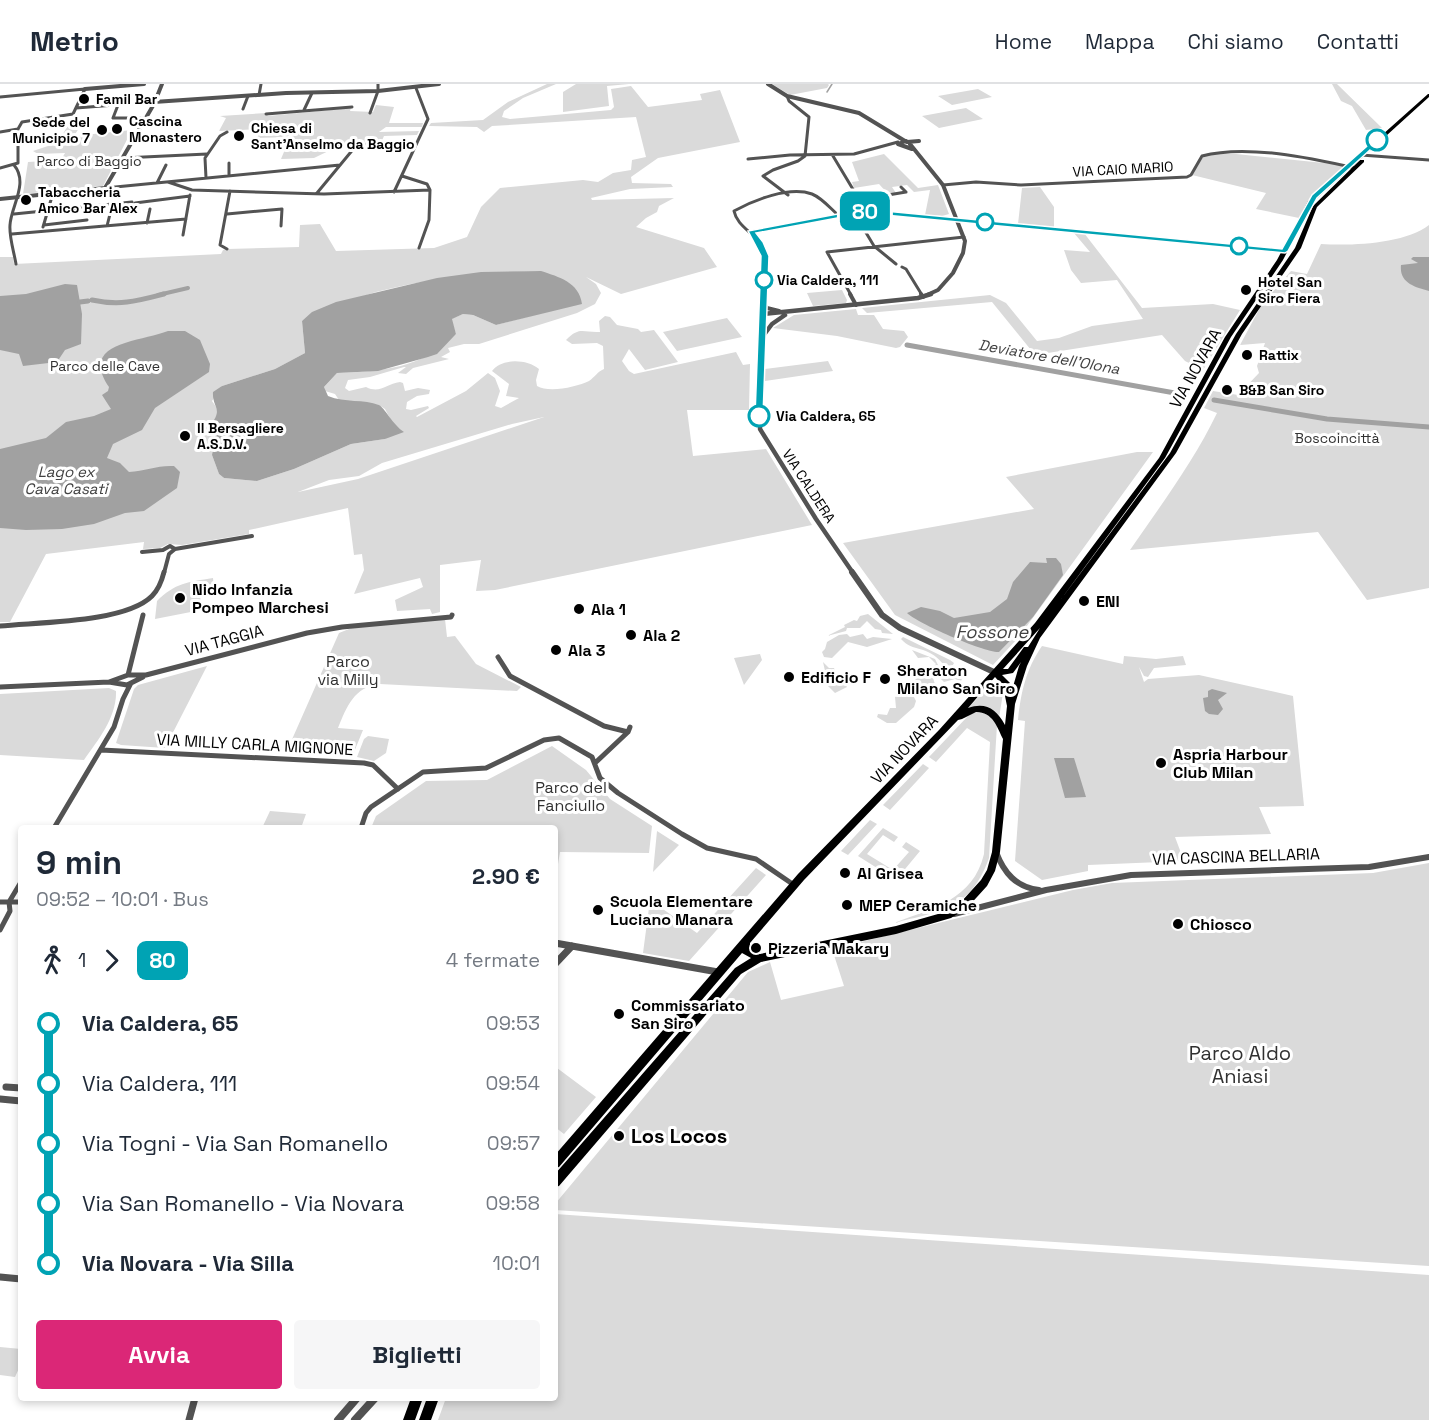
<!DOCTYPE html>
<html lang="it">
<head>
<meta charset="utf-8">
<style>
	body { margin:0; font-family:"Space Grotesk",sans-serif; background:#f6f6f7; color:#1f2937; height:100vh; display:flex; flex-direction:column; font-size:22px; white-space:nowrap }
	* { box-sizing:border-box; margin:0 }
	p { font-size:20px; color:#747a83 }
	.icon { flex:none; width:33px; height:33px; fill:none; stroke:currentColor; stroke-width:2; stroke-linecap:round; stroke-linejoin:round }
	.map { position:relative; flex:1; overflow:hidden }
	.drawer { position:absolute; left:18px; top:741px; width:540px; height:576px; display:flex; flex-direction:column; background:#fff; border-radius:6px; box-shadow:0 3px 9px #0003 }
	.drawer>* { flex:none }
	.badge { padding:0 12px; border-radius:9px; font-size:21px; line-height:39px }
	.map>.badge { position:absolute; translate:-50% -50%; box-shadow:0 0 0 3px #fff }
	.legs { display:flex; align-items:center; gap:9px; height:66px; padding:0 18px; font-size:20px }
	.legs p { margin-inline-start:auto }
	.summary { display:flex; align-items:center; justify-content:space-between; height:102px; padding:0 18px }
	h1 { font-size:33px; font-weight:700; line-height:45px }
	.cta { display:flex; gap:12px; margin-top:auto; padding:12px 18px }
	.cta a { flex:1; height:69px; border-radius:6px; background:#db2777; color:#fff; font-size:24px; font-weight:700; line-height:69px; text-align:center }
	.cta a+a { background:#f6f6f7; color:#1f2937 }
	ul { padding:0 18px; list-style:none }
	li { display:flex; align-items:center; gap:21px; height:60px; font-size:22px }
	li i { display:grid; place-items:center; width:9px; height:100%; margin:0 8px; background:currentColor }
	li i::after { content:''; width:15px; height:15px; margin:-8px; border:4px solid; border-radius:50%; background:#fff }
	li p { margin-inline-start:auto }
	li:first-child i { background:linear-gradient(#0000 50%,currentColor 0) }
	li:last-child i { background:linear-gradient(currentColor 50%,#0000 0) }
	header { display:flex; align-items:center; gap:36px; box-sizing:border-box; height:84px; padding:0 30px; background:#fff; border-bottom:2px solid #e0e1e3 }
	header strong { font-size:28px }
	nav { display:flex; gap:33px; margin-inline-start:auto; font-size:21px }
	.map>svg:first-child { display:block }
</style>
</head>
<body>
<header>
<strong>Metrio</strong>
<nav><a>Home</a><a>Mappa</a><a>Chi siamo</a><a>Contatti</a></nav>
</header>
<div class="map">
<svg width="1429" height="1336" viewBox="0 0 1429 1336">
	<rect width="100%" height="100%" fill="#fff"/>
	<path fill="#dadada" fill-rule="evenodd" d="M547 0H556L523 14 504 27 502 33 510 35 611 26 614 23 611 5 631 2 648 23 702 16 700 10 720 6 740 58 658 74 631 93 632 99 671 100 673 103 630 105 591 114 592 116 674 114 659 122 657 128 646 134 636 143 704 164 717 183 621 210 586 193 596 200 601 209 595 220 577 229 479 260H464L448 264 450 268 441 273 449 275 413 284 406 290 398 289 406 283H404L370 293 348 296 345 304 349 307 366 303C380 310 386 300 400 298L403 299 405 307 418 304 430 306 429 310 417 312 407 318 406 325 411 326 428 322 429 324 416 332 417 333 466 307 488 289 495 294 500 307 495 322 501 324 519 314 506 312 509 300 492 287C501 274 527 275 539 285L536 296 537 302C549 309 577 303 589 297 595 293 597 288 604 285L603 262 597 259 572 260 566 256C580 242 583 249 600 248L599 237 605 232 610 233 617 241 638 245 641 248 654 246 678 278 645 286 629 265 622 277 629 287 634 290 736 268 743 281 750 280 749 326H687L693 372 766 365 812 441 495 506 476 507 481 476 440 481V528L432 530 430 525 397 527 395 516 423 503 420 494 354 510 364 486 362 470 354 471 348 424 249 446V450L182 461 168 460 160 464 143 465 144 458 46 470 10 538H0V173H13L14 180 221 170 223 166 227 165 299 163 300 141 320 140 336 167 434 164 467 153 481 123 500 104 583 96 598 98 613 89 631 86 632 76 646 73 636 33 492 42 484 48 477 43 429 42 431 39 483 36 508 18ZM541 187 557 225 496 241 473 231 463 230 451 235 456 250C421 285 383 287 337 289L324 303 325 307 335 310 339 316 379 321 385 325 394 342 385 355 351 360 294 385 257 397 224 394 219 390 212 371 214 358 212 340C219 330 219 326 212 317L222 302 275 285 305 269 302 237C326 228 351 215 376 208 432 194 483 188 541 187ZM544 333 358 395 298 408 329 396 359 392 382 379 512 340Z
		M576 0H629L607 2 609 22 563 28V8Z
		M772 0H828L829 1 827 4 790 11Z
		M1332 0H1337L1382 44 1366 46 1352 22 1341 17Z
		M978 5 992 13 952 21 938 12Z
		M376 21 394 23 389 39H423L422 43H386L379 48 419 47 417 51 384 52 379 63 341 61 314 74 281 75 294 44 288 53 257 54 261 45 219 47 226 34 220 32 266 29 268 32 351 24 350 27 373 28Z
		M966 24 983 35 939 44 922 32Z
		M84 36 74 52 132 46 103 102 23 110 28 78 61 76 65 69 38 70 33 67 57 59 71 37Z
		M1208 69 1236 70 1334 80 1343 83 1310 114 1299 134 1256 125 1266 109 1192 91 1204 71Z
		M884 70 918 104 938 101 949 130 942 132 925 131 930 106 914 108 907 101 892 103 896 109 888 110 879 100 854 104 852 98 859 97 852 78Z
		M1040 103 1054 123V143L1018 140 1022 104Z
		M1429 141V504L1367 516 1318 448 1130 466C1161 421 1194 377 1217 329L1204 324 1213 307 1238 311 1259 289 1257 282 1265 259 1240 261 1262 220 1291 187 1307 190 1321 160C1351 162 1405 160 1429 141Z
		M1074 149H1084L1142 224 1213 220 1240 226 1203 286 1185 277 1162 251 1035 271 992 218 867 229 862 224 990 211 1006 219 1037 257 1059 254 1092 242 1143 235 1117 196 1081 199 1071 186 1064 166 1090 168Z
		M842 206 847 216 846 219 813 222 807 209Z
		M856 225 858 231H874L883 245 904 247 908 253 900 263 896 264 837 252 773 244 794 231Z
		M727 234 742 253 677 267 663 248Z
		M828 277 833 287 765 297V285Z
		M1137 368H1153L1019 553 993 581 895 531 843 459 1034 425 1006 393Z
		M213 494 214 505 200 508 201 526 155 535 157 517C175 499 188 498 213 494Z
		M868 530 893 550 882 549 881 546 875 545 867 537 860 544H847L846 547 827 552 845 543 844 541 854 536 857 537 860 532Z
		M445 535 447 553 455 552 476 580 521 603 517 607 380 600C354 603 347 622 338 644L363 646 352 673 286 669 339 549 354 543Z
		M847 550 850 553 863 550 867 555 873 553 892 555 867 563 848 558 832 574 824 573 822 568 825 565 827 558 839 551Z
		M903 553 950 576 954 579 949 588 951 589 953 584 965 588 961 597 955 595 944 598 938 592V588L931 589 924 587 931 585 936 580 929 573 918 574 912 566 935 575 940 585 943 580C927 560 913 569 901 555Z
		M1042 562 1123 580 1124 572 1156 575 1183 572 1186 581 1154 584 1148 593 1144 592 1139 583 1144 598 1148 595 1199 591 1293 612 1304 722 1259 723 1271 750 1175 753 1184 777 1088 781V787L1042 796 1015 777 1025 637 1018 636C1021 608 1026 585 1042 562Z
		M760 570 762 576 744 601 734 574Z
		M823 578 829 584H834L836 589 852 591 854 597 845 600 847 603 835 609 826 600 815 599 825 587Z
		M207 582 165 664 121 661 116 659 134 605 138 601Z
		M922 590 933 594 935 600 930 606H918L913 611 916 617 914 623 896 639H887L877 633 878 630 887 631 890 624H896L895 613C906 611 915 604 916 593Z
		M991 600H997L1003 609 999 634 997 631 968 624Z
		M109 604 116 607C117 633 98 656 84 676L0 671V610Z
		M974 628 990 630 997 641 989 774C971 825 941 827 894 839 933 824 973 816 984 770L990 658 967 644 936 678 929 673 968 632Z
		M368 652 389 655 386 669 374 677 357 673 364 655Z
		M552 662 586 686 610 715 652 742 649 769 560 768 555 798V744H371L376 732 426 697 487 696Z
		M923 680 929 684 890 726 883 721Z
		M270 727 306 730 301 744H262Z
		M870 736 877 740 848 771 841 767Z
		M883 744 898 753 894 758 883 751 867 770 893 786 909 768 902 763 906 758 920 767 896 796 858 772Z
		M657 747 679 761 653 788Z
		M1429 779V1182L555 1126V1120L748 888 770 878 781 916 844 902 832 865 1073 806 1112 799 1373 789Z
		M756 784 766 791 689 877 643 869 650 816 697 849Z
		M557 984 596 1013 564 1050 555 1043V986Z
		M555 1130 1429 1191V1336H438L446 1314H555Z
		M0 1263 21 1265V1280L15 1293 0 1291Z"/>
	<path fill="#a1a1a1" d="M1413 173H1429V207C1415 203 1399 199 1401 181L1418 179 1411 175Z
		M541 187C559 193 579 198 582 220L496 241 473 231 463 230 452 235 456 250 437 270 428 273 378 287 337 289 324 303 328 312C345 319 364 315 379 321 384 323 393 341 404 348L385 355 351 360 294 385 257 397 224 394 219 390 212 371 214 358 212 339C223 324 212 323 213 308L222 302 275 285 305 269 302 237 312 228 336 218 437 194 481 188Z
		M65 200 77 201 82 230 81 260 65 266 57 278 23 282 19 270 0 266V212L26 210Z
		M168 247H185L200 256 210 280 209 288 155 324 142 346 113 360 107 374 120 379 129 388C145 387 158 381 174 382L180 388 177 404 144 427 125 429 94 440 62 445 26 446 0 444V365L46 354 66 338 94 332 111 325 102 311 108 307 109 303C78 258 140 258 168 247Z
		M1046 474H1056L1061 480 1063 491 1033 533 999 568C985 569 917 539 907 529L921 523 940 527 954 534 990 528 1007 515 1013 498 1030 478 1047 479Z
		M1212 605 1227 609 1218 616 1223 625 1218 631 1209 630 1205 627 1203 614 1208 613V607Z
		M1054 674H1074L1086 713 1065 714Z"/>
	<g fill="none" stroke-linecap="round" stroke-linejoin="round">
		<path stroke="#a1a1a1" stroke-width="1.5" d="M827 8 832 0"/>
		<path stroke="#a1a1a1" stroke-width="4" d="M158 211 188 204"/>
		<path stroke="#a1a1a1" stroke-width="5" d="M92 216C120 222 137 217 164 210
			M80 218 88 217
			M907 261 1186 311
			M1214 316 1327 335 1429 343"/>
		<path stroke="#535353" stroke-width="3" d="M259 11 261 0
			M787 12 789 17 809 33 805 72 798 77 773 86 763 92 788 111
			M0 13 85 5 73 30 22 38 18 45 0 48
			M118 21 113 34H143
			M76 24 154 18
			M243 25 248 12
			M304 26 312 9
			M370 29 378 7V0
			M266 30 352 23
			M1361 71 1429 76
			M833 72 863 122 860 127
			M123 74 207 70
			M748 75 790 71 854 70 898 58
			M229 79V91
			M14 81C29 99 11 122 10 141 9 153 14 168 16 180
			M0 84 18 79V45
			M402 92 427 100 430 106
			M206 94 205 74 220 52 227 48
			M168 98 192 106 324 110 430 106
			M157 99 166 81
			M943 101 976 98 1021 101 1187 93 1191 91 1202 72C1246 60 1311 74 1355 84
			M105 104 340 81
			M394 108 428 35 416 4
			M317 109 355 63
			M858 116 906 108 901 103
			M135 119 190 112
			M853 127 874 162 896 180
			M14 130 132 118
			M227 130 282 125 281 142
			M147 139 150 125
			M44 141 87 136
			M107 142 110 130
			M43 143 53 109
			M751 148 864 127 1285 167
			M12 150 186 135
			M183 151 190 111
			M419 164 429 136 430 106
			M227 165 220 161 230 107
			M902 183 906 185 922 211
			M764 211C765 196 770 174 760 160 753 148 737 142 734 127 754 116 789 102 812 110 822 114 830 124 838 131
			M851 211 827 168 964 153"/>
		<path stroke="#535353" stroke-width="4" d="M850 210 856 221
			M921 210 923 213
			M763 218 767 224 779 227
			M763 230 764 210
			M142 468 163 466 170 462 175 465
			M164 489 169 470 175 465 252 452"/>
		<path stroke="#535353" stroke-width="5" d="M0 542C38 538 125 539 152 512 158 506 162 496 164 488
			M498 573 510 592 604 642 628 648
			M128 591 143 531
			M109 598 128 591H146L307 549 342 543 451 533 452 531
			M0 603 109 598 127 601 143 593
			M101 666 364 679 373 681 398 705
			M595 679 628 648 630 643
			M54 744 114 643 123 615 131 599
			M361 744 366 729 371 723 423 688 486 684 544 656 559 654 592 673 600 694 618 709 682 750 707 764 756 775 794 801
			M0 818H21
			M9 818 21 798
			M0 846 10 827 9 818"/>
		<path stroke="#535353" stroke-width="7" d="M555 859 718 888
			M555 880 572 862
			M6 1003 21 1004
			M0 1015 21 1017
			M0 1193 21 1195
			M189 1336 195 1314"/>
		<path stroke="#535353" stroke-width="4" d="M768 0 787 12 859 29 905 57
			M85 5 144 0
			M154 18 286 9 378 7 439 0
			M906 57 898 60 912 65
			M907 58 919 57
			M910 60 943 101 965 157 963 169 953 189 938 206 927 211
			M0 115 105 104 154 20 162 0"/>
		<path stroke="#535353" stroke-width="4.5" d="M763 230 760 345 816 435 853 489
			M763 230 918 214 931 210
			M763 252 772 240 785 231"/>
		<path stroke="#535353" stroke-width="6" d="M852 488 882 531 900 544 996 589
			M996 768C1004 789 1016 803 1039 806
			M954 830 1046 806 1131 791 1369 783 1429 773"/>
		<path stroke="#535353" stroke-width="8" d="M338 1336 357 1314
			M355 1336 375 1314"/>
		<path fill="#000" fill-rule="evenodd" d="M1428 10H1429V13L1312 119 1283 176 1231 253 1165 374 1059 518 1170 369 1236 250 1295 164 1313 122 1360 76H1364V78L1317 123 1301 164 1242 250 1176 369 1040 554 1027 582 1015 620 1000 768 995 787 987 802 967 824 951 834 896 850 761 878 741 890 559 1102 555 1103V1090L735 884 751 874 742 869 559 1083 555 1084V1071L798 790 939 646 1035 539 1159 374 1225 253 1277 176 1308 117ZM1040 544 1028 563H1024L1008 585H1003ZM1021 578 1019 582 1012 606 1010 599 1002 591 1013 589ZM995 593 1003 602 1007 622 1005 641C996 625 986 618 968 624ZM976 628C993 628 997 643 1003 655L992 768 987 786 981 796 961 818 945 828 896 842 760 870 750 864V859L804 796 958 636 962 635Z
			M411 1314H423L415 1336H403Z
			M427 1314H439L431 1336H419Z"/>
	</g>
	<path fill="#00a3b4" stroke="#fff" stroke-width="1.5" d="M1375 55 1381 56 1317 114 1288 167 1285 169 864 129 756 149 763 158 769 172 763 332 759 335 755 332 761 172 748 147 864 125 1282 165 1312 111Z"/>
	<g fill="#000" stroke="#fff" stroke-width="2">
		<circle cx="84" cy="15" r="6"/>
		<circle cx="117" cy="45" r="6"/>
		<circle cx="102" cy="46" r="6"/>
		<circle cx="239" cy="52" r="6"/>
		<circle cx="26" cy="116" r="6"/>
		<circle cx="1246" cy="206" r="6"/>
		<circle cx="1247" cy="271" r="6"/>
		<circle cx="1227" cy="306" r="6"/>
		<circle cx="185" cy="352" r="6"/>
		<circle cx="180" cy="514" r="6"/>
		<circle cx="1084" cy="517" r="6"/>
		<circle cx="579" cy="525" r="6"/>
		<circle cx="631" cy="551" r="6"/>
		<circle cx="556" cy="566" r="6"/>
		<circle cx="789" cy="593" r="6"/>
		<circle cx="885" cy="595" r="6"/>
		<circle cx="1161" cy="679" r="6"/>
		<circle cx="845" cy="789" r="6"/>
		<circle cx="847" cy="821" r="6"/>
		<circle cx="598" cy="826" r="6"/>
		<circle cx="1178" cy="840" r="6"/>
		<circle cx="756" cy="864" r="6"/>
		<circle cx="619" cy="930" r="6"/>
		<circle cx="619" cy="1052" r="6"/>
	</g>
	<g fill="#fff" stroke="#00a3b4" stroke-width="3">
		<circle cx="1377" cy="56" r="10"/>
		<circle cx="985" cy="138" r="8"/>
		<circle cx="1239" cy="162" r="8"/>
		<circle cx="764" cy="196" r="8"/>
		<circle cx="759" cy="332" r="10"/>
	</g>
	<g text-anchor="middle" stroke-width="6" stroke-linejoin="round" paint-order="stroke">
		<g font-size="14" font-weight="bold" fill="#000" stroke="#fff" text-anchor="start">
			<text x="96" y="20">Famil Bar</text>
			<text x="129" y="42">Cascina<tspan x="129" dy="16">Monastero</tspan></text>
			<text x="90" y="43" text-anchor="end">Sede del<tspan x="90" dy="16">Municipio 7</tspan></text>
			<text x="251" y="49">Chiesa di<tspan x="251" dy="16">Sant'Anselmo da Baggio</tspan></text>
			<text x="38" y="113">Tabaccheria<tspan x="38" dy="16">Amico Bar Alex</tspan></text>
			<text x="1258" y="203">Hotel San<tspan x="1258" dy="16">Siro Fiera</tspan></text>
			<text x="1259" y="276">Rattix</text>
			<text x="1239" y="311">B&amp;B San Siro</text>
			<text x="197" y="349">Il Bersagliere<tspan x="197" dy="16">A.S.D.V.</tspan></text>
		</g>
		<g font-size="14" fill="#313131" stroke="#fff">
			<text x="89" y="82">Parco di Baggio</text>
			<text x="105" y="287">Parco delle Cave</text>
			<text x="1337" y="359">Boscoincittà</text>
		</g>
		<g font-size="14" fill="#000" stroke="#fff">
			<text transform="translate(1123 85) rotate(-3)" y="5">VIA CAIO MARIO</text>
			<text transform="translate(809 402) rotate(57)" y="5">VIA CALDERA</text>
		</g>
		<g font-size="14" font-weight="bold" fill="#000" stroke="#fff" text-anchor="start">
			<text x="777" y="201">Via Caldera, 111</text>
			<text x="776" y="337">Via Caldera, 65</text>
		</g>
		<g font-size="15" font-style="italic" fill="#424242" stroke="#fff">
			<text transform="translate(1049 273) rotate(10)" y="5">Deviatore dell'Olona</text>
			<text x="66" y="393">Lago ex<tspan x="66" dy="17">Cava Casati</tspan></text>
		</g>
		<g font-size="16" fill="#000" stroke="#fff">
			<text transform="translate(1195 284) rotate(-61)" y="6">VIA NOVARA</text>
			<text transform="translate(224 556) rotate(-15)" y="6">VIA TAGGIA</text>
			<text transform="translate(255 660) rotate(3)" y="6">VIA MILLY CARLA MIGNONE</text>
			<text transform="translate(904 665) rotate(-46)" y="6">VIA NOVARA</text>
			<text transform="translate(1236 772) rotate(-2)" y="6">VIA CASCINA BELLARIA</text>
		</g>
		<g font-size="16" font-weight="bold" fill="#000" stroke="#fff" text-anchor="start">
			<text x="192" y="511">Nido Infanzia<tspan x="192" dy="18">Pompeo Marchesi</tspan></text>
			<text x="1096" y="523">ENI</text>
			<text x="591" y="531">Ala 1</text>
			<text x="643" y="557">Ala 2</text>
			<text x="568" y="572">Ala 3</text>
			<text x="897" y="592">Sheraton<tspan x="897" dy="18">Milano San Siro</tspan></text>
			<text x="801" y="599">Edificio F</text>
			<text x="1173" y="676">Aspria Harbour<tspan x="1173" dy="18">Club Milan</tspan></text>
			<text x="857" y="795">Al Grisea</text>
			<text x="610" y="823">Scuola Elementare<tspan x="610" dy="18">Luciano Manara</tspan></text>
			<text x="859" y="827">MEP Ceramiche</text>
			<text x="1190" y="846">Chiosco</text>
			<text x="768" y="870">Pizzeria Makary</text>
			<text x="631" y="927">Commissariato<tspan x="631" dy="18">San Siro</tspan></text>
		</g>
		<g font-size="16" fill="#313131" stroke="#fff">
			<text x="348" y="583">Parco<tspan x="348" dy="18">via Milly</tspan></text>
			<text x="571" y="709">Parco del<tspan x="571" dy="18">Fanciullo</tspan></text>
		</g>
		<g font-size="18" font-style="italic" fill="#424242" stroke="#fff">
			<text x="992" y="554">Fossone</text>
		</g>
		<g font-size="20" fill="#313131" stroke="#fff">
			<text x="1240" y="976">Parco Aldo<tspan x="1240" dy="23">Aniasi</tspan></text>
		</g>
		<g font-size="20" font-weight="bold" fill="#000" stroke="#fff" text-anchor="start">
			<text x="631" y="1059">Los Locos</text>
		</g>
	</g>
</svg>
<b class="badge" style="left:865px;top:127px;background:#00a3b4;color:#fff">80</b>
<section class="drawer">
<div class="summary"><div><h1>9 min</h1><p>09:52 – 10:01 · Bus</p></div><b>2.90 €</b></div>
<div class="legs"><svg class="icon" aria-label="walk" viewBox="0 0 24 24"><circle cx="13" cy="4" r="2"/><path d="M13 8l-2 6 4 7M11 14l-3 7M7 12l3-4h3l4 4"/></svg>1<svg class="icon" aria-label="forward" viewBox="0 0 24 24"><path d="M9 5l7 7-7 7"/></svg><b class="badge" style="background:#00a3b4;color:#fff">80</b><p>4 fermate</p></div>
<ul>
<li><i style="color:#00a3b4"></i><b>Via Caldera, 65</b><p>09:53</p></li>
<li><i style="color:#00a3b4"></i><span>Via Caldera, 111</span><p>09:54</p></li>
<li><i style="color:#00a3b4"></i><span>Via Togni - Via San Romanello</span><p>09:57</p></li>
<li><i style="color:#00a3b4"></i><span>Via San Romanello - Via Novara</span><p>09:58</p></li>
<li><i style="color:#00a3b4"></i><b>Via Novara - Via Silla</b><p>10:01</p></li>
</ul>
<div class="cta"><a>Avvia</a><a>Biglietti</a></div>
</section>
</div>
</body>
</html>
